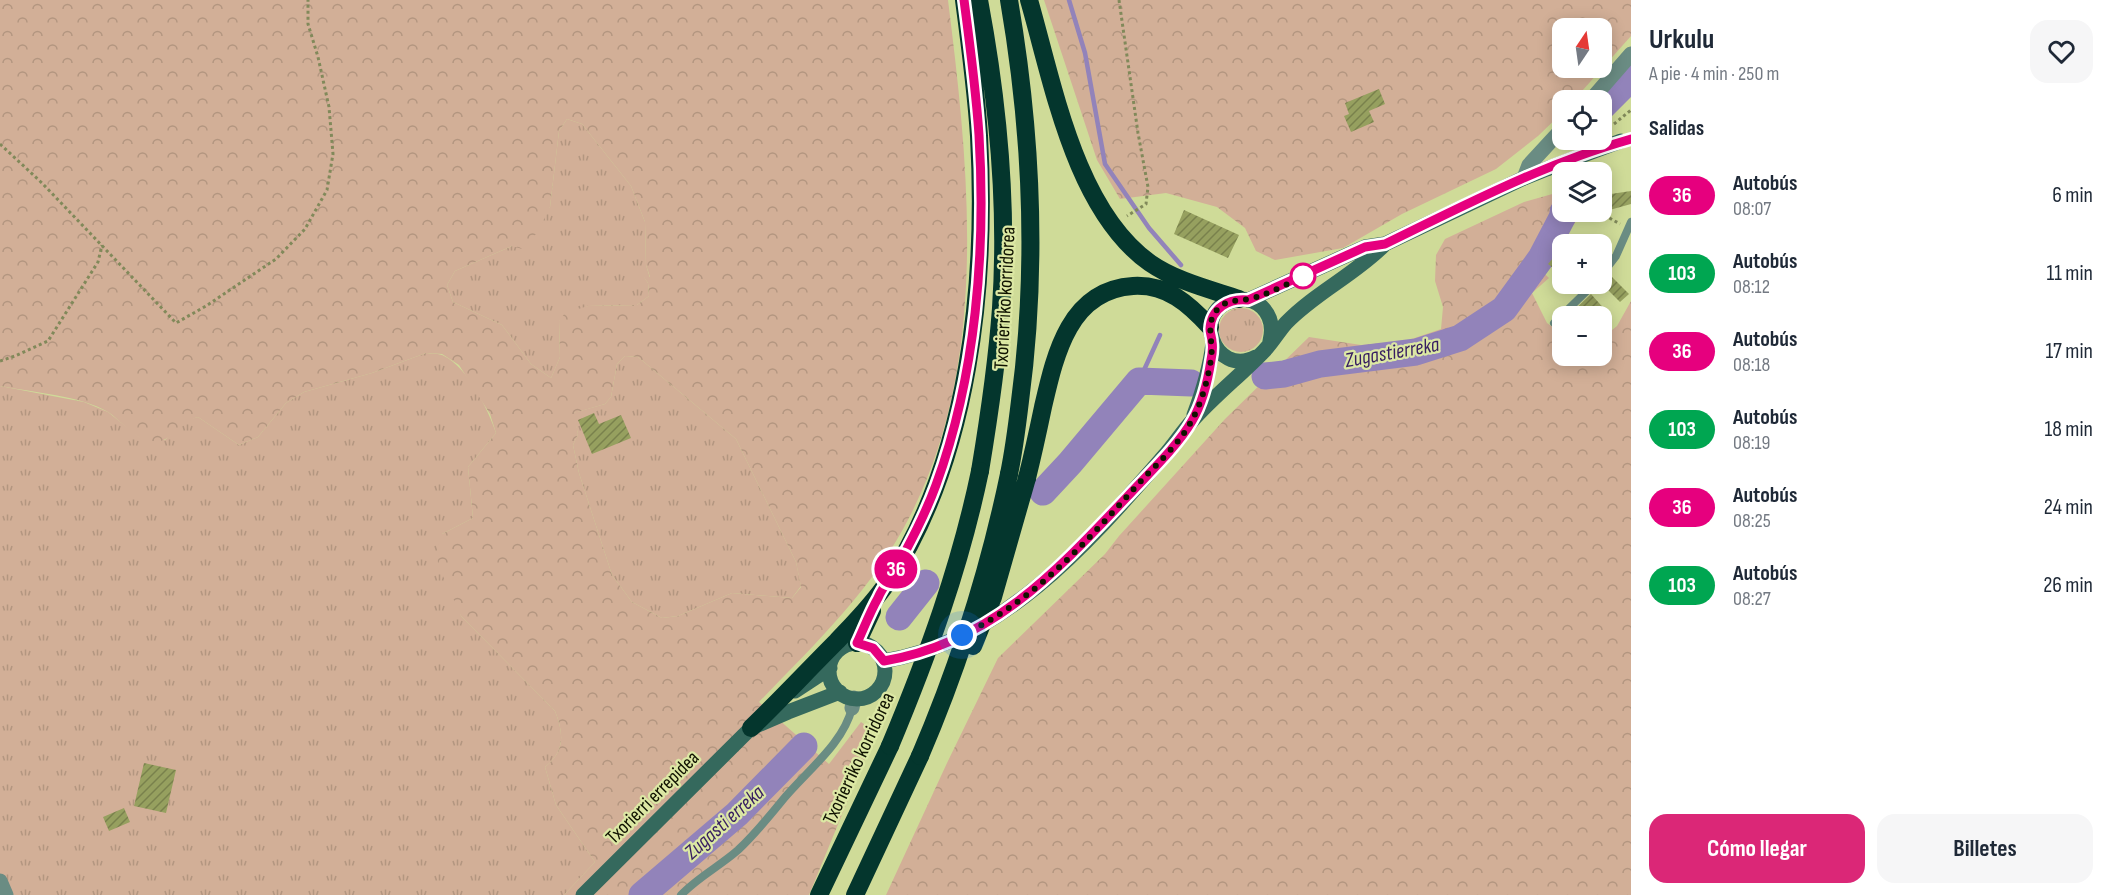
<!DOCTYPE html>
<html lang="es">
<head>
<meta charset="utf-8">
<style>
	body { margin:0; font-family:"Sofia Sans Condensed",sans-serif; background:#f6f6f7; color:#1f2937; height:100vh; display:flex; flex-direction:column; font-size:22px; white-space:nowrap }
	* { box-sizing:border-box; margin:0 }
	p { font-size:20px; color:#747a83 }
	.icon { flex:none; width:33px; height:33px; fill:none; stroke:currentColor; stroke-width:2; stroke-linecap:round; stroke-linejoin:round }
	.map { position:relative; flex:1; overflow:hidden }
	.drawer { display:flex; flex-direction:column; background:#fff; width:480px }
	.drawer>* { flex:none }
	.badge { padding:0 12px; border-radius:20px; font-size:21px; line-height:39px }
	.needle { width:39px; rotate:13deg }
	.controls { position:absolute; left:1552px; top:18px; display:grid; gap:12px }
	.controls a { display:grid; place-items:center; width:60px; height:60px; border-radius:12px; background:#fff; box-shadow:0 3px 15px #0003; font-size:30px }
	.you { position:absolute; width:30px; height:30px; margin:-15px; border:4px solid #fff; border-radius:50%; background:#1a73e8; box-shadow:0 0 0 9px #1a73e833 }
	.map>.badge { position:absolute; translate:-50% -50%; box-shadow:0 0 0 3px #fff }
	h2 { padding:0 18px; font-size:22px; line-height:54px }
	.round { display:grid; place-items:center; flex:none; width:63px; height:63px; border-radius:18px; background:#f6f6f7 }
	.summary { display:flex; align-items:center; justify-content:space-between; height:102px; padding:0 18px }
	h1 { font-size:28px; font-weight:700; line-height:45px }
	.cta { display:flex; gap:12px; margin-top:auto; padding:12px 18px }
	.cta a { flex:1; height:69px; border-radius:18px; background:#db2777; color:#fff; font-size:24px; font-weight:700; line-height:69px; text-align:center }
	.cta a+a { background:#f6f6f7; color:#1f2937 }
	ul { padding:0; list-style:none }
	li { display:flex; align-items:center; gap:18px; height:78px; padding:0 18px }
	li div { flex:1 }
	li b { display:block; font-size:22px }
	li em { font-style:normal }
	li .badge { min-width:66px; font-weight:700; text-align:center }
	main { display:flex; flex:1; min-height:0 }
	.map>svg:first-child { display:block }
</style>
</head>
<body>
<main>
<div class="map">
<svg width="1631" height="895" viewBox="0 0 1631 895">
	<defs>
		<pattern id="grass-tufts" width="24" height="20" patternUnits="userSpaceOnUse" patternTransform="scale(1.5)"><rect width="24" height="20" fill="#d2af97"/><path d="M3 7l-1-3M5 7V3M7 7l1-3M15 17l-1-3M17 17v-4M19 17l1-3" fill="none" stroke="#b39680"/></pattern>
		<pattern id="forest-crowns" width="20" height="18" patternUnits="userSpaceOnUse" patternTransform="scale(1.5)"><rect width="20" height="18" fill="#d2af97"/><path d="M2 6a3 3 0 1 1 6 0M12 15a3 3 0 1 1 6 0" fill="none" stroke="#b39680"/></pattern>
		<pattern id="building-hatch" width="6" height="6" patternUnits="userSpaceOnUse" patternTransform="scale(1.5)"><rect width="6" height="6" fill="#96a05f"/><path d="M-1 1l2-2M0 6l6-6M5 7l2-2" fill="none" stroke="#79814c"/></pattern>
	</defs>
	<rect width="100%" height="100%" fill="#cfdb98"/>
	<path fill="url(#grass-tufts)" d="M567 119 582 124 631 186 645 222 646 265 650 278 644 277 648 283 649 296 637 305 588 306 559 321 560 357 551 378 531 364 502 325 453 302 447 285 455 271 512 246 550 207 559 131Z
		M1219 330a22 22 0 1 1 44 0a22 22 0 1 1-44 0Z
		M426 353C432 354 439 353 444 356 468 368 488 409 496 433L468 467 473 518 442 534 461 616 555 711C564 734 565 751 545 767L556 805 595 862 564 895H0V386L84 402 108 412 139 437 165 440 187 420 198 417 239 445 258 437 286 403 304 392 372 373Z
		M625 356 638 357 736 439 796 562 801 586 792 598 732 593 678 616 662 618 632 602 612 575 579 473 573 445 578 434 573 413 605 404 611 397 617 364Z"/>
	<path fill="url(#forest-crowns)" fill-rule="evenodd" d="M0 0H948C969 168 990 360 910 516 874 588 814 645 759 702L829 764 861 722 876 732 809 895H564L595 862 556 805 545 767C565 751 564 734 555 711L461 616 438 565 437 548 442 534 473 518 468 467 496 433 490 414 459 365 442 354 426 353 372 373 304 392 286 403 258 437 239 445 198 417C181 422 171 442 155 442 137 443 122 421 108 412 82 396 31 392 0 386ZM567 119 582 124 631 186 645 222 646 265 650 277 643 276 648 283 649 296 637 305 588 306 565 313 559 321 560 357 551 378 531 364 502 325 453 302 447 285 455 271 512 246 522 249 537 233 550 207 559 131ZM625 356 638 357 736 439 796 562 801 587 792 598 732 593 678 616 662 618 632 602 612 575 579 473 573 445 578 434 574 413 605 404 611 397 617 364Z
		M1044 0H1631V36L1574 100H1563V112L1538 136 1496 169 1402 214 1343 248 1275 260 1256 251 1245 228 1217 207 1166 193 1120 199 1097 160ZM1563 28H1602V68H1563Z
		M1563 191V212H1583L1540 269 1549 278 1532 293 1547 323 1563 334V356H1602V338L1617 326 1631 301V895H886L947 763 998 658 1105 554 1119 536 1225 419 1309 337 1361 345 1406 341 1441 329 1443 307 1435 281 1436 255 1445 239 1524 202Z"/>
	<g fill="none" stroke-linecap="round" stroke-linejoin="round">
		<path stroke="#9283ba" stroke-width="4.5" d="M1069 0 1085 53 1105 164 1149 228 1181 265
			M1139 381 1160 335"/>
		<path stroke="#9283ba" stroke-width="27" d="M1602 107 1631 78
			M1265 376 1284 374 1320 364 1416 352 1460 338 1504 309 1541 258 1563 216V212
			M1043 492 1070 463 1139 381 1191 383
			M899 617 926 583
			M642 895 737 814 804 746"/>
	</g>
	<path fill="url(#building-hatch)" d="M1379 89 1385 104 1369 111 1374 122 1351 132 1344 116 1349 114 1345 103Z
		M1631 191V204L1606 211 1604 195Z
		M1184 210 1239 235 1228 258 1174 234Z
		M1563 246V273L1562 275 1548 264Z
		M1610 275 1629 294 1620 302 1602 284Z
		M1591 294 1607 312 1602 316H1568Z
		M594 413 599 424 621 415 631 438 592 454 578 420Z
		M144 763 176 770 166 813 134 806Z
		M124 808 130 822 109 831 103 817Z"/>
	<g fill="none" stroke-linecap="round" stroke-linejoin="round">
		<path stroke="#81895a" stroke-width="3" stroke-dasharray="3 3" stroke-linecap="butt" d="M1119 0 1138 133 1148 187 1146 204 1127 216
			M1614 124 1631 110
			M0 144 42 183 176 323 206 306 276 259 305 229 327 190 333 154 329 107 318 57 308 24V0
			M1599 212 1620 224
			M0 361 15 356 48 341 98 262 102 245"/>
		<path stroke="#6a8c83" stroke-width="8" d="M1602 274 1616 256 1631 222
			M1554 323 1594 284
			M681 895C698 877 720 866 738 850 754 835 768 818 781 802 804 773 843 745 852 708"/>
		<path stroke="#6a8c83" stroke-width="15" d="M852 708 854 698
			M0 881 6 895"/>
		<path stroke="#6a8c83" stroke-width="15" d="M1591 100 1631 54
			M1524 178 1529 165 1563 128"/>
		<path stroke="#35695d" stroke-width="15" d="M1248 300 1365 247 1385 244 1524 178 1549 168
			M1256 357C1213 379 1190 307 1236 300 1245 298 1255 301 1262 307 1272 317 1273 329 1270 341
			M1194 415C1203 391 1210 368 1213 343
			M829 671a28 28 0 1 1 56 0a28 28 0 1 1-56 0Z
			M884 661C1004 641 1087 544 1164 456 1174 445 1182 432 1192 421 1214 396 1241 375 1264 351 1272 343 1278 332 1286 323 1316 292 1356 274 1385 244
			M795 691 830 668
			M583 895 751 728 788 712 840 692"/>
		<path stroke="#04362d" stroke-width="18" d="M979 0C998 101 1008 205 1001 308 997 363 989 417 980 471
			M1009 0C1032 134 1038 267 1020 401 1017 426 1014 450 1009 474
			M1029 0C1053 83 1075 210 1150 263 1176 281 1209 289 1239 299
			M1027 478C1033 454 1038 431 1043 407 1055 355 1069 290 1133 286 1167 284 1189 304 1210 327
			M857 643 872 611
			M751 728C780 700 808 670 837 641 854 623 873 604 887 583 970 458 987 282 979 136 976 90 970 45 964 0
			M819 895 890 746
			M855 895 920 756"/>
		<path stroke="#35695d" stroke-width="15" d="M1549 168 1621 141"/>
		<path stroke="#04362d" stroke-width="18" d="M973 646 993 597 1027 478
			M890 746C928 655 960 567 980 471
			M920 756C959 665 989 570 1009 474"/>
	</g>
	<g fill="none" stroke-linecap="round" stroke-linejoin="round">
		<defs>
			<path id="line" d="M964 0C970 45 976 90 979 135 986 251 976 376 936 485 925 515 910 543 895 571 889 580 882 588 878 598 870 612 864 628 857 643L873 648 884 661C991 643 1056 572 1127 497 1147 475 1177 447 1192 421 1202 404 1208 380 1211 360 1212 355 1213 347 1212 342 1212 337 1210 334 1210 329 1211 308 1229 298 1248 300L1365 247 1385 244C1465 205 1545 163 1631 139"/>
		</defs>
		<use href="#line" stroke="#fff" stroke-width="14"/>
		<use href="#line" stroke="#e6007e" stroke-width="9"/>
		<path stroke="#101300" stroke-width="6" stroke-dasharray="0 10.8" d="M962 635C1035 601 1087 541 1140 482 1157 464 1181 442 1192 420 1202 402 1208 379 1211 359 1214 343 1205 325 1216 311 1227 298 1236 302 1249 299 1265 296 1296 280 1311 272L1303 276"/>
	</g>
	<circle fill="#fff" stroke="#e6007e" stroke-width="3" cx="1303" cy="276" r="12"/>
	<g text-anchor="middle" stroke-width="4.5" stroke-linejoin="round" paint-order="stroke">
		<g font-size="20" fill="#101300" stroke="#dce8a4">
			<text transform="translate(1004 298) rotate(-87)" y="7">Txorierriko korridorea</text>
			<text transform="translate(858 758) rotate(-65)" y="7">Txorierriko korridorea</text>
			<text transform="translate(652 797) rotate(-45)" y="7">Txorierri errepidea</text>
		</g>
		<g font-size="21" font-style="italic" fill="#371e61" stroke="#dce8a4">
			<text transform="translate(1392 352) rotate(-10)" y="7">Zugastierreka</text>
			<text transform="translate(724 822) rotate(-42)" y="7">Zugasti erreka</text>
		</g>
	</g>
</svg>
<div class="controls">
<a><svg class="needle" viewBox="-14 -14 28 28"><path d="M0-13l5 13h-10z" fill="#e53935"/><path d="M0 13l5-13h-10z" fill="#747a83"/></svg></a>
<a><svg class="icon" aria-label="locate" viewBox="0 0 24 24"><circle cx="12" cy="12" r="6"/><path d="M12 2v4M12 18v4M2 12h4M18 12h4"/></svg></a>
<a><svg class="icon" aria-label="layers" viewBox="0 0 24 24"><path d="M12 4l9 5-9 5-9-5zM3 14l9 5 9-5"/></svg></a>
<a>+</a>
<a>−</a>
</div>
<div class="you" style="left:962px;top:635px"></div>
<b class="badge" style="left:896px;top:569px;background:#e6007e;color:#fff">36</b>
</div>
<section class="drawer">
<div class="summary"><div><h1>Urkulu</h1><p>A pie · 4 min · 250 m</p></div><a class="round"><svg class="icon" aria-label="heart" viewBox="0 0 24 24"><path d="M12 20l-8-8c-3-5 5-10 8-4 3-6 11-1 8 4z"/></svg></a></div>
<h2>Salidas</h2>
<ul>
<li><span class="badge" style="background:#e6007e;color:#fff">36</span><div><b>Autobús</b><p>08:07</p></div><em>6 min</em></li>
<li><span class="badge" style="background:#00a651;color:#fff">103</span><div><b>Autobús</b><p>08:12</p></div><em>11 min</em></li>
<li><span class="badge" style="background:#e6007e;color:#fff">36</span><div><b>Autobús</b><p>08:18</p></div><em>17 min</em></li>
<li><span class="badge" style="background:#00a651;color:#fff">103</span><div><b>Autobús</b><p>08:19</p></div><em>18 min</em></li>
<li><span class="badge" style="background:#e6007e;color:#fff">36</span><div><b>Autobús</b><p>08:25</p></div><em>24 min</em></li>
<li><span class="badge" style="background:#00a651;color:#fff">103</span><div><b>Autobús</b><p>08:27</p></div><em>26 min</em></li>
</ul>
<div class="cta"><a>Cómo llegar</a><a>Billetes</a></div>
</section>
</main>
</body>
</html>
